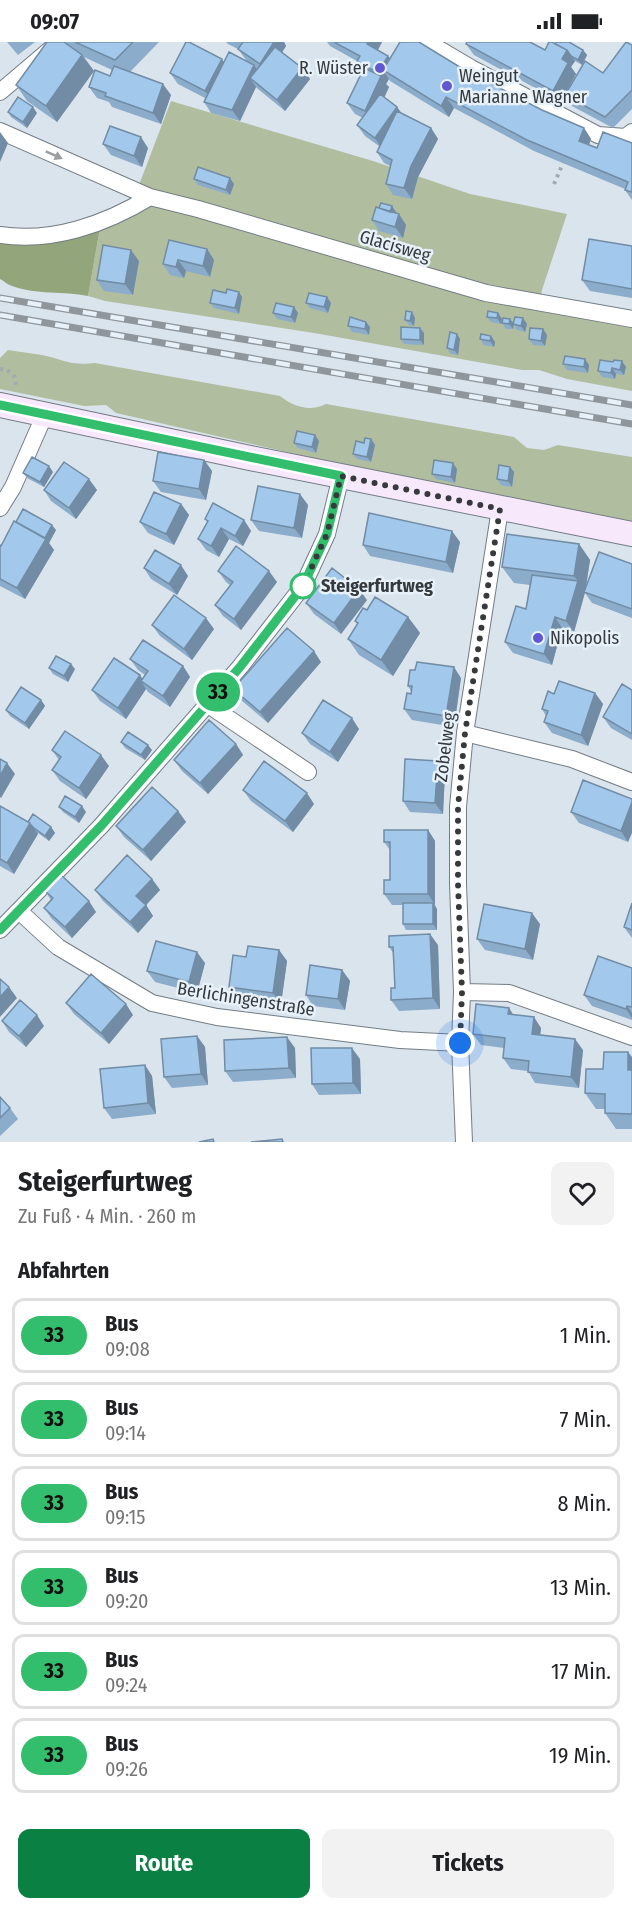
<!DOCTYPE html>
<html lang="de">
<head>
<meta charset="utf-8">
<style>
	body { margin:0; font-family:"Fira Sans Condensed",sans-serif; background:#f2f2f2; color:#202124; height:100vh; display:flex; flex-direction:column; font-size:22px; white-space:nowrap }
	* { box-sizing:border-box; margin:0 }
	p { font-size:20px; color:#757577 }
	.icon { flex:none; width:33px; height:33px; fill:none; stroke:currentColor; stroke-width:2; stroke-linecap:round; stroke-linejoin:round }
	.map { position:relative; height:1100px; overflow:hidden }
	.side { display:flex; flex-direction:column; background:#fff; flex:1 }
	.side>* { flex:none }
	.badge { padding:0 12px; border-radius:20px; font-size:21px; line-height:39px }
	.you { position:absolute; width:30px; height:30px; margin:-15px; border:4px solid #fff; border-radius:50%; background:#1a73e8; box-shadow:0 0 0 9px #1a73e833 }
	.map>.badge { position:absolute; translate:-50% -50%; box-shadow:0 0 0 3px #fff }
	h2 { padding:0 18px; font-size:22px; line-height:54px }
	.round { display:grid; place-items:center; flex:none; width:63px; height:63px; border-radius:12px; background:#f2f2f2 }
	.head { display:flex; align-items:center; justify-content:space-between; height:102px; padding:0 18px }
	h1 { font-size:28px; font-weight:700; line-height:45px }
	.action { display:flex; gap:12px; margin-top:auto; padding:12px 18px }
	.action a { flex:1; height:69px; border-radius:12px; background:#0b8043; color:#fff; font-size:24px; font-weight:700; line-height:69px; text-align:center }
	.action a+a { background:#f2f2f2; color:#202124 }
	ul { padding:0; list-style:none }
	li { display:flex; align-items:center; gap:18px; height:75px; margin:0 12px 9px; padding:0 6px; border:3px solid #e0e0e0; border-radius:12px }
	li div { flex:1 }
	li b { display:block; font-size:22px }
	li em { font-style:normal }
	li .badge { min-width:66px; font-weight:700; text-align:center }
	.status { display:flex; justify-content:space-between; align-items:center; height:42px; padding:0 30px; background:#fff; direction:ltr }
	.status svg { height:16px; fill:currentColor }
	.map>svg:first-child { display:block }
</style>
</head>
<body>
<div class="status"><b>09:07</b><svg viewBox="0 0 49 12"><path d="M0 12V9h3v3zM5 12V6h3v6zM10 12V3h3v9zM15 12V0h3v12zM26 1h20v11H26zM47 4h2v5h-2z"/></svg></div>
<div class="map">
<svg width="632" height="1100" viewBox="0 0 632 1100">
	<rect width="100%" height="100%" fill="#dae4ed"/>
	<path fill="#b0be9f" d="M171 59 373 119 470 152 567 172 542 248 538 269 632 285V349L567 337 539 328H522L314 291 105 259 88 254 100 186 126 177Z
		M8 308C19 310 31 311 42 313 65 318 70 324 95 321L280 354C294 365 310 370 326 362L514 395 527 406 544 408 558 403 632 415V479L344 423 116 371 106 363 84 364 0 347V316Z"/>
	<path fill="#93a57a" d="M100 186 88 254C64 249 36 253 12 244 8 243 4 239 0 237V193Z"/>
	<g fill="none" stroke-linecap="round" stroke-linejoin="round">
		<defs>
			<path id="street" d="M427 0 471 26 598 93 626 95 632 90
				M0 50 59 0
				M0 89 150 155
				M0 193C52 201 106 182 150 155L198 167 486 251 632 277
				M0 466 13 445 45 372
				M207 662 308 730
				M465 691 572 717 632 740
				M19 869 58 905 152 961 217 975 400 998 460 1001
				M0 888 101 784 240 625 303 544 327 492 341 434
				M462 950 509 951 632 995
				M464 1100 460 1001 462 950 458 842V765L465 691 500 467"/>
			<path id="secondary" d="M0 363 250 416 632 492"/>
		</defs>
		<use href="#street" stroke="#737c84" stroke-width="18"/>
		<use href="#secondary" stroke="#737c84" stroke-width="26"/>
		<path stroke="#a2aab1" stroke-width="4" stroke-dasharray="3 4.5" stroke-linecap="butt" d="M554 142 563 121
			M0 327 7 328 15 335 16 346"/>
		<use href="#street" stroke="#fff" stroke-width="16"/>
		<use href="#secondary" stroke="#f7e8fc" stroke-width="24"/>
		<defs>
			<path id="rail" d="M0 256 632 363
				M0 273 632 382"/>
		</defs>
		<use href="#rail" stroke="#8f969c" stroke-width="7"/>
		<use href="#rail" stroke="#e7f1fa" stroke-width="4.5" stroke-dasharray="14" stroke-linecap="butt"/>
	</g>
	<path fill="#8bacca" d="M7 0H35L18 13Z
		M47 0H159L130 30 171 53 161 82 112 65 109 60 97 56 89 45 110 34 112 28 84 15 94 29 57 80 27 59 16 43Z
		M226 0H284L286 4 282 10 302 26 310 37 285 69 258 47 256 45 240 79 211 71 204 60 205 56 178 42 170 31 224 20 246 18 238 7 228 2Z
		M327 0H382L378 8 388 14 390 16 463 27 542 68 584 86 591 97 589 103 597 106 632 101V158L625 148V147L534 109 454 66 449 75 390 39 389 37 386 42 389 45 384 56 397 65 401 71 431 86 438 97 418 135 412 157 393 153 386 142 390 124 384 121 377 110 379 104 365 94 357 83 363 76 355 72 347 61 363 28 357 19 330 4Z
		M466 2 545 8 555 2 583 8 587 13 582 23 575 19 571 25 576 32 561 60 474 13Z
		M632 3V67L613 86 572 64 565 53 603 31Z
		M8 70 37 71 27 86 11 75Z
		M103 102 148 106 142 125 111 113Z
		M194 137 234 142 230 153 198 143Z
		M392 164 396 170V171L406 183 403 196 379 189 372 178 379 166Z
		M632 204V256L590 249 582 238Z
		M207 207 214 218 210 235 186 229 184 236 170 233 163 222Z
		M139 219 133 253 104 249 97 238Z
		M242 255 239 272 214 266 210 261Z
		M327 255 331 261 328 271 310 266 306 261Z
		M294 265 298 271 295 281 277 277 273 271Z
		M412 270 415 276 414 284 409 283 405 278Z
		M498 271 502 277 501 282 491 280 487 275Z
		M366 280 370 285 369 293 352 290 348 284Z
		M502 281 513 282H527L525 290 517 288 514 283 513 287H506Z
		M420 286 424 291V303L404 302 401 297Z
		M543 287 547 293 545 304 533 303 529 297Z
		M457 292 460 297 458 313 451 312 447 306Z
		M491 294 495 300 494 305 484 303 480 297Z
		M600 318 626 325 624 333 616 332 615 337 602 335 598 329Z
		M563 322 589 323 588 331 567 328Z
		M371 397 375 403 371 420 357 417 353 412Z
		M319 399 316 411 298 406 294 401Z
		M204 418 212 429 206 458 161 450 153 439Z
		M510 425 514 430 512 445 501 443 497 437Z
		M457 427 455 441 436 437 432 432Z
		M53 430 44 445 27 436 23 431Z
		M44 448H97L76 477 51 459Z
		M181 462 189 473 174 503 148 491 140 480Z
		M308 463 302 496 259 489 251 478Z
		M205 477 244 478 251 489 243 504 229 497 219 515 206 508 198 497 207 480Z
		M16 480 56 488 49 501 54 508 25 557 0 544V503L1 504Z
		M460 500 453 531 370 514 363 503Z
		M579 502 590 518 586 545 632 522V576L592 561 585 551 574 590 562 586 552 623 513 611 505 600 526 567 530 543 514 541 502 525Z
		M144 526 188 534 177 553 151 537Z
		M218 529 277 540 241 588 223 574 215 563 230 543 226 540Z
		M367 558 341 592 314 572 306 561Z
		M367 568 408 575 420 591 393 634 359 613 348 597 358 583 355 579Z
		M152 583 214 587 192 618 160 594Z
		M130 617 183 624 190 635 170 665 148 650 146 647 126 677 100 659 92 648 140 633 142 637 145 633 138 628Z
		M321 620 268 681 241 658 233 647Z
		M49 626 75 627 68 640 53 632Z
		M461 636 454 685 412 678 404 667 411 652V649L408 644Z
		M632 648V698L611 686 603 675Z
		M595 651 603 662 588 704 552 691 544 680 546 674 542 667 554 652Z
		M41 658 45 664 29 687 10 674 6 668Z
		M359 687 338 720 310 702 302 691Z
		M121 700 152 708 145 718 125 706Z
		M236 702 243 713 208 752 182 729 174 718Z
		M52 708 109 724 86 757 60 739 52 728 59 718Z
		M445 730 443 772 410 770 403 759Z
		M243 748 314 762 293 790 251 759Z
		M632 757 628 800 579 781 571 770Z
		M0 764 28 780 51 785 55 791 49 799 38 791 14 832 0 824Z
		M59 765 86 770 79 781 63 770Z
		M178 769 186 780 151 819 124 795 116 784Z
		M428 788 435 799V863L437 867V888H406L403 882V863H392L384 852 390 838V808L384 800Z
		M152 837 160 848 146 863 153 874 138 891 103 859 95 848Z
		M45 849 96 870 72 896 52 877 44 866 51 858Z
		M632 861V896L624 885Z
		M540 882 533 918 485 908 477 897Z
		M438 903 440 967 399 969 391 958 395 946 394 912 389 905Z
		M279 908 287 919 281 962 237 956 229 945 246 915Z
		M205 921 197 951 155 940 147 929Z
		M632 926V978L592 964 584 953Z
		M342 928 350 939 345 968 313 964 306 953Z
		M66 961 133 973 109 1002 74 972Z
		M513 973 541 986 540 993 583 1008 579 1046 535 1041 528 1029 511 1027 503 1016 504 1006 481 1003 473 992Z
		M2 979 44 984 26 1005 9 990Z
		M197 994 205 1005 208 1043 172 1046 164 1035Z
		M295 1006 296 1036 233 1040 225 1029Z
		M632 1015V1087H616L605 1071V1067H596L585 1051 603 1027Z
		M360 1017 361 1052 319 1053 312 1042Z
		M145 1023 152 1034 156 1072 112 1077 104 1066Z
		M0 1055 10 1066 18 1077 0 1094Z"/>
	<path fill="#718ca4" d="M274 0H284L286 4 268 33 260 22Z
		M368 0H382L375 13 367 2Z
		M567 8 575 19 571 25 576 32 561 60 553 49 562 17Z
		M583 8 587 13 582 23 578 18Z
		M82 13 94 29 57 80 46 64Z
		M388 14 396 25 383 28 389 37 386 42 389 45 373 80 365 69 381 35 378 31Z
		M222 17 229 28 213 60 205 49Z
		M254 23 262 34 250 36 256 45 240 79 232 68Z
		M302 26 310 37 285 69 277 58Z
		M163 42 171 53 161 82 153 71Z
		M446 55 454 66 449 75 441 64Z
		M33 65 37 71 27 86 23 80Z
		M397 65 405 76 382 107 375 96Z
		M431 86 438 97 418 135 412 157 404 146 411 124Z
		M584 86 591 97 586 110 579 99Z
		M0 90 8 101 0 120Z
		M141 95 148 106 142 125 134 114Z
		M230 136 234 142 230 153 226 148Z
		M392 164 396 170 394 177 390 171Z
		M399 172 406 183 403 196 395 185Z
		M207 207 214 218 210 235 203 224Z
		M131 208 139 219 133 253 125 242Z
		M178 218 186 229 184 236 176 225Z
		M239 250 242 255 239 272 235 266Z
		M327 255 331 261 328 271 324 265Z
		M294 265 298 271 295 281 291 275Z
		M412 270 415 276 414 284 410 279Z
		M498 271 502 277 501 282 497 276Z
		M523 276 527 282 525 290 521 284Z
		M510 277 514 282 513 287 509 282Z
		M366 280 370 285 369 293 365 287Z
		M420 286 424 291V303L420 298Z
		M543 287 547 293 545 304 541 299Z
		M457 292 460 297 458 313 454 308Z
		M491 294 495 300 494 305 490 299Z
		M585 317 589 323 588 331 584 325Z
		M622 319 626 325 624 333 620 328Z
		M612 326 616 332 615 337 611 331Z
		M315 393 319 399 316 411 312 405Z
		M371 397 375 403 371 420 367 415Z
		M204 418 212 429 206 458 199 447Z
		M453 421 457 427 455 441 451 435Z
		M49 424 53 430 44 445 40 440Z
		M510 425 514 430 512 445 508 439Z
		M89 437 97 448 76 477 69 466Z
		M300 452 308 463 302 496 294 486Z
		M181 462 189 473 174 503 166 492Z
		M244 478 251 489 243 504 235 494Z
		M52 483 56 488 49 501 54 508 25 557 17 546Z
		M221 486 229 497 219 515 211 504Z
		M452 489 460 500 453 531 446 520Z
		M579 502 590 518 585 550 574 590 566 579 578 539 574 534Z
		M181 523 188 534 177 553 169 542Z
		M269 529 277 540 241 588 234 577Z
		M359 547 367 558 341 592 334 581Z
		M408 575 420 591 393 634 381 618Z
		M555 575 562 586 552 623 544 612Z
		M206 576 214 587 192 618 184 607Z
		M314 609 321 620 268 681 260 670Z
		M71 622 75 627 68 640 64 634Z
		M183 624 190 635 170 665 163 654Z
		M454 625 461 636 454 685 446 674Z
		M140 633 147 644 141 639 146 647 126 677 118 666Z
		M595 651 603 662 588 704 581 693Z
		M41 658 45 664 29 687 25 681Z
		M352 676 359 687 338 720 330 710Z
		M236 702 243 713 208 752 200 741Z
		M148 703 152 708 145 718 141 713Z
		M101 713 109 724 86 757 79 746Z
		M438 719 445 730 443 772 435 761Z
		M7 721 15 732 1 756 0 755V734Z
		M307 751 314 762 293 790 285 779Z
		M632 760V791L628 800 621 789Z
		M82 764 86 770 79 781 75 775Z
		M178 769 186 780 151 819 143 808Z
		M30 781 38 792 14 832 7 821Z
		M51 785 55 791 49 799 45 794Z
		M428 788 435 799V863L428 852Z
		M152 837 160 848 146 863 153 874 138 891 130 880 136 854Z
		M89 859 96 870 72 896 65 885Z
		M433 861 437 867V888L433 882Z
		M532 871 540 882 533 918 525 907Z
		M430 892 438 903 440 967 433 956Z
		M279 908 287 919 281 962 273 951Z
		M197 910 205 921 197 951 189 940Z
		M342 928 350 939 345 968 338 957Z
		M9 945 17 956 0 975V955Z
		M126 962 133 973 109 1002 101 991Z
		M627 964 632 971V976L626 967Z
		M509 966 516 977 508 972Z
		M37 973 44 984 26 1005 19 994Z
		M534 975 541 986 539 1003 532 992Z
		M197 994 205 1005 208 1043 201 1032Z
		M287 995 295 1006 296 1036 289 1026Z
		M575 997 583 1008 579 1046 571 1035Z
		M352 1006 360 1017 361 1052 353 1041Z
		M628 1010 632 1015V1034L628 1028Z
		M145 1023 152 1034 156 1072 148 1061Z"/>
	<path fill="#a2c8eb" stroke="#718ca4" stroke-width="1.5" d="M47 0H64L82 13 46 64 16 43Z
		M75 0H133L115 18Z
		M186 0H189L222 17 205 49 170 31Z
		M243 0H274L260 22 238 7Z
		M334 0H368L367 2 388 14 378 31 357 19 360 14Z
		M400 0H419L463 27 542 68 584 86 579 99 597 106 603 90 632 101V150L625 148 628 140 527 98 446 55 441 64 383 28Z
		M467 0H530L545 8 549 0H552L567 8 562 17 568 21 553 49 466 2Z
		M556 0H569L583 8 578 18 571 14 567 8 555 2Z
		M626 0 632 3V48L605 75 565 53 585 19 603 31Z
		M275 5 302 26 277 58 250 36Z
		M229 10 254 23 232 68 204 60Z
		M114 24 163 42 153 71 105 54 106 51 89 45 95 28 110 34Z
		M364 26 381 34 365 69 347 61Z
		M380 52 397 65 375 96 357 83Z
		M18 55 33 65 23 80 8 70Z
		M397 69 431 86 411 124 404 146 386 142 392 118 377 110Z
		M110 84 141 95 134 114 103 102Z
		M198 125 230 136 226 148 194 137Z
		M381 161 392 164 390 170 379 166Z
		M376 165 399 172 395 185 372 178Z
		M589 197 632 204V247L582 238Z
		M169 198 207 207 203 224 178 218 176 225 163 222Z
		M103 203 131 208 125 242 97 238Z
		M227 247 239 250 235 266 210 261 213 248 226 251Z
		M309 251 327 255 324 265 306 261Z
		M276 261 294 265 291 275 273 271Z
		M406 269 412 270 410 279 405 278Z
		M488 269 498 271 497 276 487 275Z
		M350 275 366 280 365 287 348 284Z
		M515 275 523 276 521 284 513 282Z
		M503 276 510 277 509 282 502 281Z
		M401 285 420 286V298L401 297Z
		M530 286 543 287 541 299 529 297Z
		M450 290 457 292 454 308 447 306Z
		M481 292 491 294 490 299 480 297Z
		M565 314 585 317 584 325 563 322Z
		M600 318 613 320 614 318 622 319 620 328 612 326 611 331 598 329Z
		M297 389 315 393 312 405 294 401Z
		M365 396 371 397 367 415 353 412 356 399 364 401Z
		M158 410 204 418 199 447 153 439Z
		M32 415 49 424 40 440 23 431Z
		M434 418 453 421 451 435 432 432Z
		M64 420 89 437 69 466 44 448Z
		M499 423 510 425 508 439 497 437Z
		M258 444 300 452 294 486 251 478Z
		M154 450 181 462 166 492 140 480Z
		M213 461 244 478 235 494 221 486 211 504 198 497 208 479 205 477Z
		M23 467 52 483 45 496 16 480Z
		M369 471 452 489 446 520 363 503Z
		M14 479 46 497 17 546 0 537V503L1 504Z
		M507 492 579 502 574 534 502 525Z
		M236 504 269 529 234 577 215 563 233 540 218 529Z
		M155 508 181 523 169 542 144 526Z
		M599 510 632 522V567L584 550Z
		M332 526 359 547 334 581 306 561Z
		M532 533 578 539 566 579 555 575 544 612 505 600 516 564 526 567Z
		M174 553 206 576 184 607 152 583Z
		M375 555 408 575 381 618 348 597 358 581 355 579 363 566 367 568Z
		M287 586 314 609 260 670 233 647Z
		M143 598 183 624 163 654 141 639 148 629 130 617Z
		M56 614 71 622 64 634 49 626Z
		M114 616 140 633 118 666 92 648Z
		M417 620 454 625 446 674 404 667 407 651 411 652 412 644H408L410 628H415Z
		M559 639 595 651 581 693 544 680 548 669 542 667 548 649 554 652Z
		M622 642 632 648V692L603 675Z
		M21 645 41 658 25 681 6 668Z
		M323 658 352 676 330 710 302 691Z
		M209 678 236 702 200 741 174 718Z
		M65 689 101 713 79 746 52 728 61 715 52 708Z
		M128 690 148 703 141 713 121 700Z
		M0 717 7 721 0 734Z
		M405 717 438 719 435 761 403 759Z
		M264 719 307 751 285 779 243 748Z
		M583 738 632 757V760L621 789 571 770Z
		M152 745 178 769 143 808 116 784Z
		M65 754 82 764 75 775 59 765Z
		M0 764 30 781 7 821 0 817Z
		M33 772 51 785 45 794 34 786 28 780Z
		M384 788H428V852H384V838H390V800H384Z
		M127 813 152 837 136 854 146 863 130 880 95 848Z
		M60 832 89 859 65 885 44 866 53 856 45 849Z
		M403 861H433V882H403Z
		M632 861V888L624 885Z
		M484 862 532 871 525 907 477 897Z
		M430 892 433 956 391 958V946H395L394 925 393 905H389V894Z
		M156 899 197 910 189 940 147 929Z
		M248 904 279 908 273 951 229 945 233 913 246 915Z
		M598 914 632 926V965L627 964 626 967 584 953Z
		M310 923 342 928 338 957 306 953Z
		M91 932 126 962 101 991 66 961Z
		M0 937 9 945 0 955Z
		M20 958 37 973 19 994 2 979Z
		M476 962 509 966 508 972 534 975 532 992 575 997 571 1035 528 1030 529 1019 503 1016 505 996 473 992Z
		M197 994 201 1032 164 1035 161 997Z
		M287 995 289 1026 225 1029 224 998Z
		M311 1006H352L353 1041 312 1042Z
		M604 1010H628V1028H632V1072L605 1071V1052L585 1051 586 1027H603Z
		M145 1023 148 1061 104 1066 100 1027Z
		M0 1055 10 1066 0 1076Z
		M213 1097 214 1100H199Z
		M282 1097 283 1100H251Z"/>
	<defs><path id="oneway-solid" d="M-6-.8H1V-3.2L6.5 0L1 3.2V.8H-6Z" transform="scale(1.5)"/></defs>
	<use fill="#9a9c9e" href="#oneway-solid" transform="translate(54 113) rotate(24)"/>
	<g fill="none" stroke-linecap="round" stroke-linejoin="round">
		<defs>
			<path id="line" d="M0 363 341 434 327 492 303 544 240 625 101 784 0 888"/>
		</defs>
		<use href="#line" stroke="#fff" stroke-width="14"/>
		<use href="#line" stroke="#32be6c" stroke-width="9"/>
		<path stroke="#363a3d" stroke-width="6" stroke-dasharray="0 10.8" d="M303 544 327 492 341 434 500 467 465 691 458 765V842L462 950 460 1001"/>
	</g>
	<g fill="#5f58d1" stroke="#e7f1fa" stroke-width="2">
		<circle cx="380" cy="26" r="6"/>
		<circle cx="447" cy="44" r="6"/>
		<circle cx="538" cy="596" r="6"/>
	</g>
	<circle fill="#fff" stroke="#32be6c" stroke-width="3" cx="303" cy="544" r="12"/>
	<g text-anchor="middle" stroke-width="5" stroke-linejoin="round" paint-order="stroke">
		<g font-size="18" fill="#363a3d" stroke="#e7f1fa" text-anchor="start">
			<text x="368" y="32" text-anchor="end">R. Wüster</text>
			<text x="459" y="40">Weingut<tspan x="459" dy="21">Marianne Wagner</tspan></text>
			<text x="550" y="602">Nikopolis</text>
		</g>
		<g font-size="18" fill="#363a3d" stroke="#e7f1fa">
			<text transform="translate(395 204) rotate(16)" y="6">Glacisweg</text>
			<text transform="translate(445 705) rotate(-83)" y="6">Zobelweg</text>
			<text transform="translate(246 957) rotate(9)" y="6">Berlichingenstraße</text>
		</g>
		<g font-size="18" font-weight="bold" fill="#363a3d" stroke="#e7f1fa" text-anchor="start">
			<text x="321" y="550">Steigerfurtweg</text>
		</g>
	</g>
</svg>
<div class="you" style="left:460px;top:1001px"></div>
<b class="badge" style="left:218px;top:650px;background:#32be6c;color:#111">33</b>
</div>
<section class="side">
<div class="head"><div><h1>Steigerfurtweg</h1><p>Zu Fuß · 4 Min. · 260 m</p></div><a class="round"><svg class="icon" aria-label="heart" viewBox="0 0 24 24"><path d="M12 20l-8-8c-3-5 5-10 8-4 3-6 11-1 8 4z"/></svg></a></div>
<h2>Abfahrten</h2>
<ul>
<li><span class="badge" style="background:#32be6c;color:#111">33</span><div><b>Bus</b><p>09:08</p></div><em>1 Min.</em></li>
<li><span class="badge" style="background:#32be6c;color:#111">33</span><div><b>Bus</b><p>09:14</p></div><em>7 Min.</em></li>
<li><span class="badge" style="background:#32be6c;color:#111">33</span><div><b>Bus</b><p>09:15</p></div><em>8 Min.</em></li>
<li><span class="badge" style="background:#32be6c;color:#111">33</span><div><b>Bus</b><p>09:20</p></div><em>13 Min.</em></li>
<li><span class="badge" style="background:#32be6c;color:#111">33</span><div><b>Bus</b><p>09:24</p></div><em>17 Min.</em></li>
<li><span class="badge" style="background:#32be6c;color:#111">33</span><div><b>Bus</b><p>09:26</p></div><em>19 Min.</em></li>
</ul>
<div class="action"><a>Route</a><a>Tickets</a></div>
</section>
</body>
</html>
